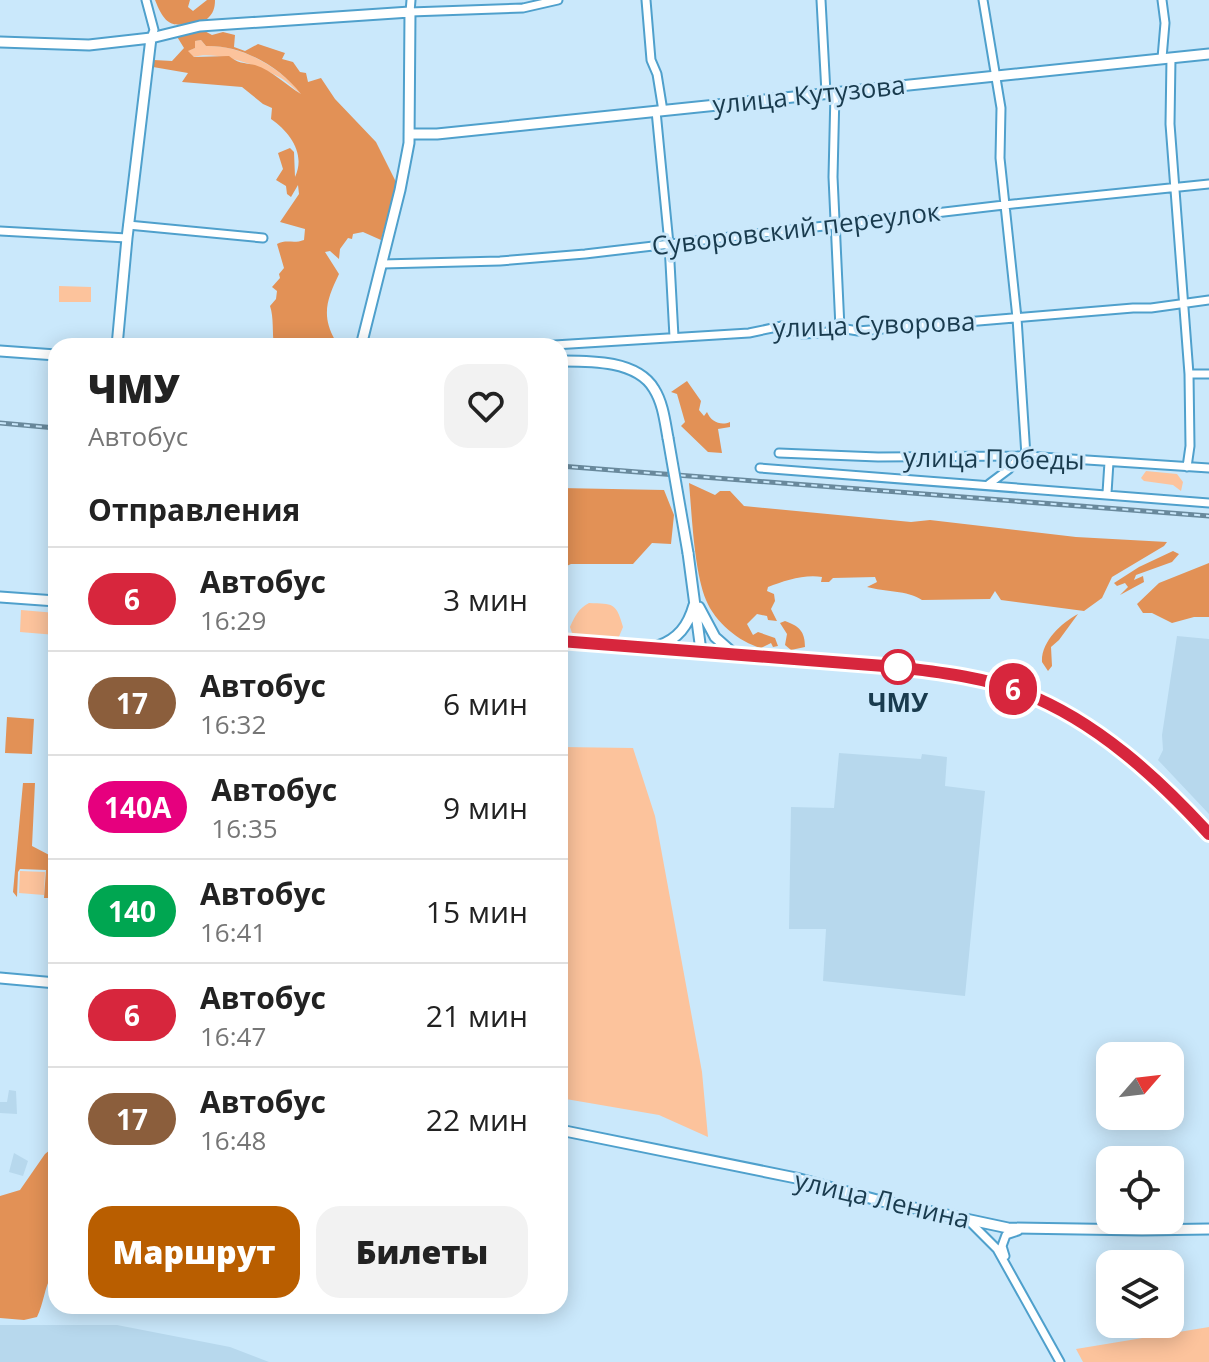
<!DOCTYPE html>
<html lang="ru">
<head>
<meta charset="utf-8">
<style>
	body { margin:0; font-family:"Open Sans",sans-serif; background:#f2f2f2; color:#222; height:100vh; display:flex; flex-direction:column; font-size:30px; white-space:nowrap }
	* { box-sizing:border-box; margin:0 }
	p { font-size:26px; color:#767676 }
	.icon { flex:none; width:44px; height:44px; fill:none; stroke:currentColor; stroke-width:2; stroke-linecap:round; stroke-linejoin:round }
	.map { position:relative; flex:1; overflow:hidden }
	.panel { position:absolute; left:48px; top:338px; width:520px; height:976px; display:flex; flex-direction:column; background:#fff; border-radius:24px; box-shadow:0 4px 20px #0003 }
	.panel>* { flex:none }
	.badge { padding:0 16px; border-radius:26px; font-size:28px; line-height:52px }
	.needle { width:52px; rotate:62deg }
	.buttons { position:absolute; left:1096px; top:1042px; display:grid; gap:16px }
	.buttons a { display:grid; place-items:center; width:88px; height:88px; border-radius:16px; background:#fff; box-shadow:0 4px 20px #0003; font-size:40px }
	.map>.badge { position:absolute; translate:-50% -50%; box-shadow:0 0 0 4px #fff }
	h2 { padding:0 40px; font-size:30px; line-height:72px }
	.round { display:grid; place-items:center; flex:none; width:84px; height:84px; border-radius:24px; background:#f2f2f2 }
	.summary { display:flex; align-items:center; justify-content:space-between; height:136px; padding:0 40px }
	h1 { font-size:38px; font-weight:800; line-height:60px }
	.button { display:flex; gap:16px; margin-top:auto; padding:16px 40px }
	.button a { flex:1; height:92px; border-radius:24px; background:#b95e00; color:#fff; font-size:32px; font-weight:800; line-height:92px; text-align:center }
	.button a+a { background:#f2f2f2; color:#222 }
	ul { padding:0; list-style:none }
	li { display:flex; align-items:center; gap:24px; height:104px; padding:0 40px; border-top:2px solid #e0e0e0 }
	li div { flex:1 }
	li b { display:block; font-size:30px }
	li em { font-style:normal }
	li .badge { min-width:88px; font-weight:700; text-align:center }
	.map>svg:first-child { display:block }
</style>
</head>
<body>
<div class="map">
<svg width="1209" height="1362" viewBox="0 0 1209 1362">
	<rect width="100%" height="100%" fill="#cae8fb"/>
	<path fill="#b7d8ed" d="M1177 636 1209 639V814L1158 760 1163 750 1162 735Z
		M839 753 921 759 922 754 947 757 945 786 985 791 965 996 823 981 826 929H789L791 807 834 808Z
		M9 1090 16 1091 17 1114 0 1113V1102H7Z
		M14 1153 28 1161 23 1176 9 1172Z
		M0 1325H117L230 1347 269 1362H0Z"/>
	<path fill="#fcc39c" d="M201 40 206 46C244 45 280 68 304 96 296 91 291 85 284 80 265 67 215 50 194 57L187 51 195 48V41Z
		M59 286 91 287V302H59Z
		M1146 471 1177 474 1183 482 1181 491 1173 485 1144 481 1141 478Z
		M589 603C613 604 616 602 623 627L618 639 573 636 570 627C575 616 578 609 589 603Z
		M21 610 56 613V635L20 632Z
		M560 747 633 748 655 816 702 1072 708 1137 659 1115 560 1098Z
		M20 871 45 872 44 895 19 893Z
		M1209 1327V1362H1083L1076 1349Z"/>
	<path fill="#e29156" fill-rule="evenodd" d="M155 0H190L188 7 193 11 207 0H215C215 8 213 14 207 19 176 27 167 31 155 0Z
		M199 28 212 35 223 32 235 35 234 47 245 51 258 44 285 53 282 59 293 62 300 72 306 73 308 82 321 78 335 99 376 142 395 180V190L381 240 363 232 353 234 352 239 348 238 340 249 339 259 330 251 325 252 339 274C327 299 321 315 335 340L354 342 352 346H274C272 332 274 318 270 306L276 299 277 291 272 287 280 278 279 274 284 268 277 244C286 239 294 244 304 240L305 229 280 222 299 194 298 185 291 197 287 194 286 186 276 180 283 169 278 153 290 148 294 152 295 177C306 154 290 132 271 119L272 108 263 104 242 87 182 82 188 73 153 67 154 60 172 61 184 48 176 35ZM201 40 206 46C242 45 279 66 301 94 286 85 273 71 255 65 244 63 237 63 229 56L194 57 188 51 195 48V41Z
		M687 381 701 401 699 410 704 416 707 412C711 422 721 426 730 422V427L718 429 722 453 708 452 681 426 685 422 677 394 671 392Z
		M689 483 715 495 720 491H730L744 506 911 522 930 520 1076 537 1167 542 1164 546 1112 577 1102 598 1084 611 1001 600 995 591 990 599 922 600C907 590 885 592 867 587L877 582 875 577 833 578 829 582H821L822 577C804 574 784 581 768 587L767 591 774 594 775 601 771 609 777 621 768 620 767 616 757 614 747 624 753 635 758 632 775 638 778 646 773 647 771 643 761 648C739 642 715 622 706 600 694 570 692 516 689 483Z
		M560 488 664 490 674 515 671 544 652 543 633 564H571L560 569Z
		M1173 551 1179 554 1172 562 1136 575 1134 580 1143 576 1144 582 1120 595 1128 587 1125 583 1117 586 1114 583 1139 567Z
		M1209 563V617H1194L1172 623 1152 613H1143L1137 604 1159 583Z
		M1078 614 1059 640 1051 647 1052 666 1048 671 1042 662C1041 642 1061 623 1078 614Z
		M785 621C799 626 805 631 805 647L791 650 785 645 787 634 780 623Z
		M7 717 34 719 32 754 5 753Z
		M23 783H35L32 846 55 858 53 898H44L46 870 20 869 18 872 17 897 13 892Z
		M56 1145V1275H52C44 1288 44 1303 37 1317L24 1320 0 1318V1196L20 1190 45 1154Z"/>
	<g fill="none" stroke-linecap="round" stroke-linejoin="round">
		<defs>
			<path id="street" d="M146 0 154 30 151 38
				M411 0 410 12 523 8 558 0
				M646 0 651 60 657 74 663 111
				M821 0 826 93
				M983 0 1001 108 1000 158 1017 318 1026 456
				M1162 0 1165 23 1162 58
				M1171 58 1170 124 1189 374 1190 446 1187 467
				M835 92 833 177 840 328
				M656 111 669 244 674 337
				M128 225 263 238
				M0 231 127 238
				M382 264 500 261 585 254 1004 205 1209 184
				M538 346 749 333 782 326 802 334 823 333 840 328 858 331 1133 308H1151L1209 300
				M1189 374H1209
				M779 453 878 457 1026 456 1209 468
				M760 468 1209 503
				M989 484 1009 469 1020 456
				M1107 493 1109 462
				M969 1221 997 1249 1060 1362
				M1005 1256 1002 1246 1006 1235 1018 1231"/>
			<path id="secondary" d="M0 42 89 45 151 38 200 26 410 12 409 143 400 190 361 346
				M409 134H437L1209 54
				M117 346 127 238 151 38
				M0 351 56 355
				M560 361C589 361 637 360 654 389 663 403 665 422 668 438
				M688 553 701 651
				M0 597 56 601
				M699 607 715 637 732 652
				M560 641 897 667C938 672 985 677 1024 693 1096 721 1158 778 1209 834
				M658 646C678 639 688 626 694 605
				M0 978 56 983
				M560 1130 796 1178 877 1200 1008 1228 1142 1230 1209 1229"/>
		</defs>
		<use href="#street" stroke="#4fa0cc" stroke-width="11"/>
		<use href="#secondary" stroke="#4fa0cc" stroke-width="13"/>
		<use href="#street" stroke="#fff" stroke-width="7"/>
		<use href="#secondary" stroke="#fff" stroke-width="9"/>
		<defs>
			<path id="rail" d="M0 423 56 428
				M560 466 1209 516"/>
		</defs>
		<use href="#rail" stroke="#69899c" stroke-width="5"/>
		<use href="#rail" stroke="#cae8fb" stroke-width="2" stroke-dasharray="6" stroke-linecap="butt"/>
		<defs>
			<path id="secondary-bridge" d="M668 438 688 553"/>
		</defs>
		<use href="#secondary-bridge" stroke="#4fa0cc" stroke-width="13" stroke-linecap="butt"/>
		<use href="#secondary-bridge" stroke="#fff" stroke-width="9"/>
	</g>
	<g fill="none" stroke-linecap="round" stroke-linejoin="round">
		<defs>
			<path id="line" d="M560 641 897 667C938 672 985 677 1024 693 1096 721 1158 778 1209 834"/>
		</defs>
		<use href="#line" stroke="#fff" stroke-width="18"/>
		<use href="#line" stroke="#d7263d" stroke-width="12"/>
	</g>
	<circle fill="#fff" stroke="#d7263d" stroke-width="4" cx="898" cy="667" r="16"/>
	<g text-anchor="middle" stroke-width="6" stroke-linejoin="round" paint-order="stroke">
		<g font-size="26" fill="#193b4e" stroke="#cae8fb">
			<text transform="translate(809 95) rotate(-6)" y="9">улица Кутузова</text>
			<text transform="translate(796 229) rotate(-7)" y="9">Суворовский переулок</text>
			<text transform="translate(874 325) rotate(-2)" y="9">улица Суворова</text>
			<text transform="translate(994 459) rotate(1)" y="9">улица Победы</text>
			<text transform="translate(882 1200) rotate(13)" y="9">улица Ленина</text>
		</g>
		<g font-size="26" font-weight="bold" fill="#193b4e" stroke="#cae8fb">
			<text x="898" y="712">ЧМУ</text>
		</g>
	</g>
</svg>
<div class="buttons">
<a><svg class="needle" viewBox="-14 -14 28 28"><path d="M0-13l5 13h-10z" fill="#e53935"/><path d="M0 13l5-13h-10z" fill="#767676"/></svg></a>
<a><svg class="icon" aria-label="locate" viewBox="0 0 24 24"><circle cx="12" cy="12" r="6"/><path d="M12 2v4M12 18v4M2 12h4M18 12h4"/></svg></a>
<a><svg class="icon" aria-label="layers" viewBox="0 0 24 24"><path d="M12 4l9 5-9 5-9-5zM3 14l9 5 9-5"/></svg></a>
</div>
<b class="badge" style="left:1013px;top:689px;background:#d7263d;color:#fff">6</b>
<section class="panel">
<div class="summary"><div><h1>ЧМУ</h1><p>Автобус</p></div><a class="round"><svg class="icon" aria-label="heart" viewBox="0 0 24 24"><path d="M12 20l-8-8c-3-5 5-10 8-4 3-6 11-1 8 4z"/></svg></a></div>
<h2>Отправления</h2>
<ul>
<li><span class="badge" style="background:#d7263d;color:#fff">6</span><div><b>Автобус</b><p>16:29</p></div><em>3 мин</em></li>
<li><span class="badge" style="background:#8b5e3c;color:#fff">17</span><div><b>Автобус</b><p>16:32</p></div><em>6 мин</em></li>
<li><span class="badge" style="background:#e6007e;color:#fff">140А</span><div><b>Автобус</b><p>16:35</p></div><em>9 мин</em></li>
<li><span class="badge" style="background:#00a651;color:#fff">140</span><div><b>Автобус</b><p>16:41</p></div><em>15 мин</em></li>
<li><span class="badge" style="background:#d7263d;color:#fff">6</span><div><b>Автобус</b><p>16:47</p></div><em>21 мин</em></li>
<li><span class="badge" style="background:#8b5e3c;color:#fff">17</span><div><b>Автобус</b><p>16:48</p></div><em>22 мин</em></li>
</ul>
<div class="button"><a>Маршрут</a><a>Билеты</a></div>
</section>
</div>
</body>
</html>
